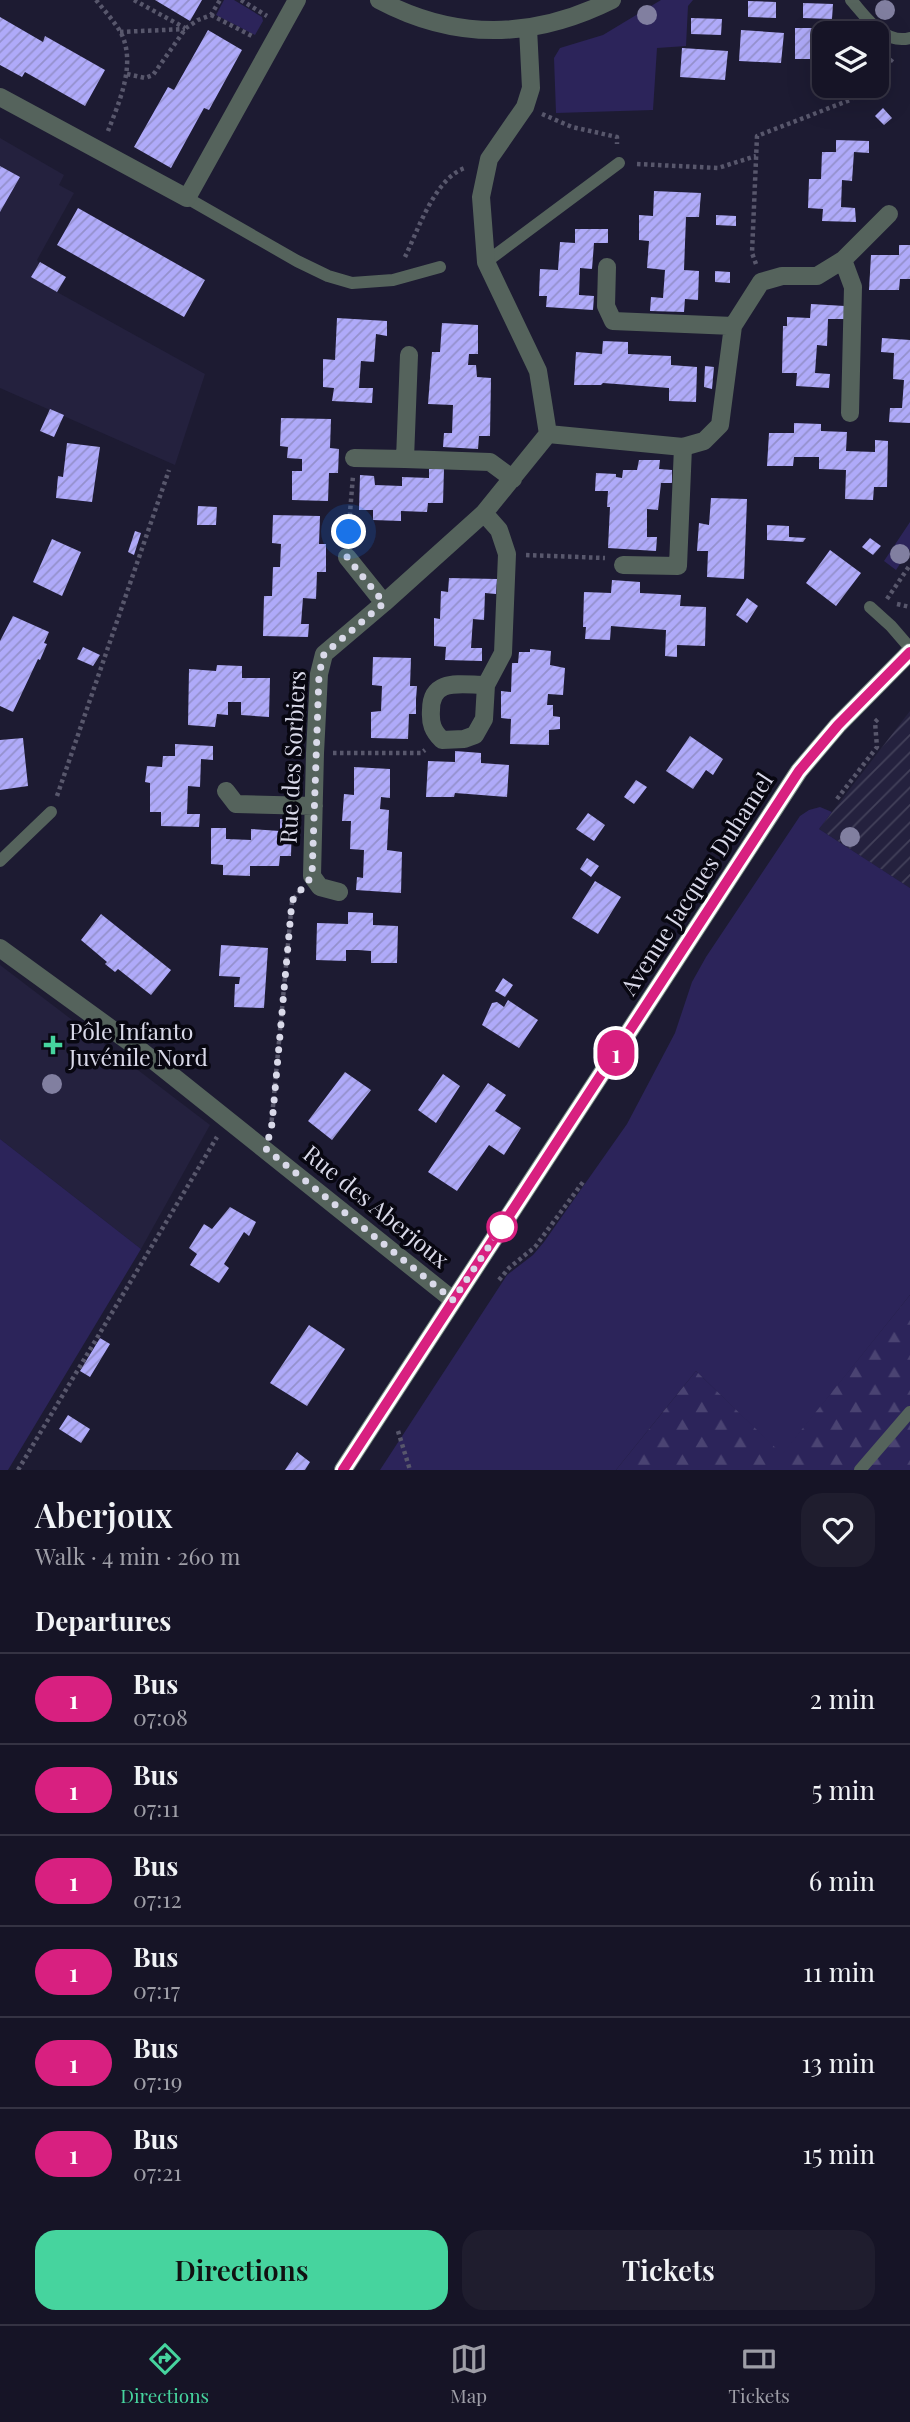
<!DOCTYPE html>
<html lang="en">
<head>
<meta charset="utf-8">
<style>
	body { margin:0; font-family:"Playfair Display",serif; background:#1f1d2e; color:#f1f3f6; height:100vh; display:flex; flex-direction:column; font-size:26px; white-space:nowrap }
	* { box-sizing:border-box; margin:0 }
	p { font-size:23px; color:#9e9ea7 }
	.icon { flex:none; width:38px; height:38px; fill:none; stroke:currentColor; stroke-width:2; stroke-linecap:round; stroke-linejoin:round }
	.map { position:relative; height:1470px; overflow:hidden }
	.sheet { display:flex; flex-direction:column; background:#161426; flex:1 }
	.sheet>* { flex:none }
	.badge { padding:0 14px; border-radius:23px; font-size:24px; line-height:46px }
	.fabs { position:absolute; left:812px; top:21px; display:grid; gap:14px }
	.fabs a { display:grid; place-items:center; width:77px; height:77px; border-radius:14px; background:#161426; box-shadow:0 7px 28px #0002,0 0 0 2px #353343; font-size:35px }
	.you { position:absolute; width:35px; height:35px; margin:-18px; border:5px solid #fff; border-radius:50%; background:#1a73e8; box-shadow:0 0 0 10px #1a73e833 }
	.map>.badge { position:absolute; translate:-50% -50%; box-shadow:0 0 0 4px #fff }
	h2 { padding:0 35px; font-size:26px; line-height:63px }
	.round { display:grid; place-items:center; flex:none; width:74px; height:74px; border-radius:21px; background:#1f1d2e }
	.summary { display:flex; align-items:center; justify-content:space-between; height:119px; padding:0 35px }
	h1 { font-size:33px; font-weight:600; line-height:52px }
	.button { display:flex; gap:14px; margin-top:auto; padding:14px 35px }
	.button a { flex:1; height:80px; border-radius:21px; background:#46d49e; color:#111; font-size:28px; font-weight:600; line-height:80px; text-align:center }
	.button a+a { background:#1f1d2e; color:#f1f3f6 }
	ul { padding:0; list-style:none }
	li { display:flex; align-items:center; gap:21px; height:91px; padding:0 35px; border-top:2px solid #353343 }
	li div { flex:1 }
	li b { display:block; font-size:26px }
	li em { font-style:normal }
	li .badge { min-width:77px; font-weight:700; text-align:center }
	.tab-bar { display:flex; justify-content:space-around; align-items:center; height:98px; border-top:2px solid #353343; background:#161426; font-size:19px; color:#9e9ea7 }
	.tab-bar a { display:grid; justify-items:center; gap:4px }
	.tab-bar .active { color:#46d49e }
	.map>svg:first-child { display:block }
</style>
</head>
<body>
<div class="map">
<svg width="910" height="1470" viewBox="0 0 910 1470">
	<defs>
		<pattern id="industrial-furrows" width="10" height="10" patternUnits="userSpaceOnUse" patternTransform="scale(1.75)"><rect width="10" height="10" fill="#24213e"/><path d="M-1 1l2-2M0 10L10 0M9 11l2-2" fill="none" stroke="#43415a"/></pattern>
		<pattern id="forest-firs" width="22" height="20" patternUnits="userSpaceOnUse" patternTransform="scale(1.75)"><rect width="22" height="20" fill="#2c245a"/><path d="M5 1l3.5 6h-7zM16 11l3.5 6h-7z" fill="#4a4372"/></pattern>
		<pattern id="building-hatch" width="6" height="6" patternUnits="userSpaceOnUse" patternTransform="scale(1.75)"><rect width="6" height="6" fill="#afaaf9"/><path d="M-1 1l2-2M0 6l6-6M5 7l2-2" fill="none" stroke="#9490cc"/></pattern>
	</defs>
	<rect width="100%" height="100%" fill="#1d1b32"/>
	<path fill="#24213e" d="M0 138 64 175 59 185 74 193 37 260 57 292 205 374 175 465 0 388Z
		M0 965 210 1125 141 1249 0 1139Z"/>
	<path fill="url(#industrial-furrows)" d="M910 711V888L819 829Z"/>
	<path fill="#2c245a" d="M224 0H234L262 17 263 21 255 35 216 15Z
		M661 0H693L688 6 686 46 657 48 653 110 556 113 554 58 560 48 603 35Z
		M910 522V549L896 570 884 561Z
		M820 807 832 812 819 829 910 888V1295L782 1455 696 1371 616 1470H380L507 1275 533 1255 544 1242 627 1124 675 1033 692 982 706 957 800 816 809 810Z
		M0 1139 141 1249 8 1470H0Z"/>
	<path fill="url(#forest-firs)" d="M910 1295V1470H616L696 1371 782 1454Z"/>
	<path fill="url(#building-hatch)" d="M155 0H202L190 21Z
		M748 1 776 2V18L748 17Z
		M803 3 833 4 832 19 803 18Z
		M0 17 43 42 45 36 105 70 85 106 25 72 22 77 0 65Z
		M691 18 722 19 721 35 691 34Z
		M795 28H839V33H824V59H795Z
		M208 30 242 50 209 110 204 108 171 168 134 147 168 87 174 90Z
		M741 30 784 33 781 63 739 61Z
		M682 48 728 51 725 80 680 77Z
		M883 108 892 118 884 125 875 116Z
		M836 140 869 141V153L854 152 852 181 842 180 841 207 855 208 856 222 822 221 823 209 808 208 809 179H821L822 152H836Z
		M0 166 20 177 0 212Z
		M654 191 701 193 699 217H686L684 270 699 271 698 300 685 299 684 312 650 311 651 297 663 298 665 270 647 268 649 241 639 240V215L653 216Z
		M78 208 205 280 184 317 57 245Z
		M716 215 736 216V226L716 225Z
		M575 229H608V243H594L592 269 580 268 579 295 594 296 593 310 546 307 547 296H539L540 269 558 270 560 242 575 243Z
		M899 245H910V279H900L899 290H869L871 255H899Z
		M40 262 66 277 57 292 31 277Z
		M715 271 730 272V283L715 282Z
		M811 304 845 306 844 319H828L827 346 817 345 815 373 830 374 829 388 796 386 797 373H782L783 326H787V317L810 318Z
		M337 318 387 321V336L376 334 374 362 361 361 359 388H373L372 403 332 401 334 388 323 387V359L335 360Z
		M442 323 478 325V354H469L468 365H476L477 377 491 378 490 436H479L478 449 443 447 444 433H452L453 405 428 404 432 352H440Z
		M882 338 910 340V423L889 422 890 408H902L904 380 893 379 894 353 881 352Z
		M603 341 628 342V354L671 356V365L697 367 696 402 669 401V388L603 383 601 385H574L576 352 602 354Z
		M705 366 714 367 712 389 704 387Z
		M50 409 64 415 54 437 40 431Z
		M281 418 331 419 330 448 339 449 338 473H329L328 501 292 500V471H302V459L287 458 288 447 280 446Z
		M794 423 821 424V431L847 432 846 451 875 452V440L888 441 887 487H874L873 500 845 499 846 470 819 469V457H794L793 466H767L769 433H794Z
		M67 443 100 447 92 502 56 498 58 476 63 477Z
		M639 460H660L659 469 672 470V483H661L658 510 647 509V537H657L656 551 608 548 610 507H607L608 491H595L596 473 616 474V477L622 478 623 470H637Z
		M429 469H444L443 503H428L427 512 401 511V521L373 520V510H359L360 475 374 476 375 485 402 486V477L429 478Z
		M711 498 747 499 744 579 707 577 708 551H697L699 523 709 525Z
		M198 506 217 507 216 525H197Z
		M273 515 320 516 319 544H326V572H317L316 599 303 598 301 624H309L308 637 263 636 264 596H272L273 567H280L281 544 272 543Z
		M767 525 789 526V537L806 538 803 542 767 540Z
		M135 531 141 533 134 555 128 552Z
		M870 538 881 546 873 555 862 547Z
		M52 539 81 552 62 596 33 582Z
		M830 550 861 573 836 606 806 583Z
		M449 578 497 579 496 594 485 593 484 620 473 619 471 648H482V661L445 660 446 647 434 646V618L440 619 441 591 448 592Z
		M612 580 640 582V593L681 595 680 606 706 607 705 646 677 645V657L665 656 666 630 623 627 611 626 610 640 585 639 586 627H583L584 592 611 593Z
		M747 598 758 606 747 623 736 615Z
		M13 616 49 632 44 643 47 644 40 660 38 659 13 712 0 706V641Z
		M83 647 100 655 93 666 77 659Z
		M530 649 551 651 550 665 565 668 563 695 548 694 547 705H553V716L560 717V729L549 730V745L510 744 511 719 501 718V691L511 692 512 663H518L519 652H530Z
		M373 657 411 658 410 686H417L416 699V714H409L408 739 371 738V712L381 711 382 686 372 685Z
		M217 665 242 666V678H270L269 717 241 715V702H228V715L217 714 215 727 188 725 189 669 216 671Z
		M690 736 723 759 713 775 706 770 693 789 666 771Z
		M23 738 28 786 0 790V740Z
		M175 744 213 746V760L201 759 200 787 188 786 187 814H200L199 827 161 826V812H150V783L145 782 147 766 162 767 163 756H175Z
		M455 751 481 753V763L509 765 507 797 455 793 454 797H426L428 761 455 762Z
		M354 767 390 769V798L381 797 380 809 389 810 387 850 402 852 401 893 356 890 357 877 363 878 364 850 350 849 351 821H342L344 794 354 795Z
		M636 780 647 787 634 804 624 797Z
		M588 813 605 825 594 841 576 829Z
		M280 819H292L291 856H280L279 866H250V876L223 875V865L211 864V828H226V839L251 840V829L280 831Z
		M587 858 599 866 591 877 580 869Z
		M595 881 621 897 598 934 572 918Z
		M348 912 373 913V925L398 926 397 963H371V951L358 950H346V961L316 960 317 923 348 924Z
		M101 914 171 970 151 995 118 969 115 972 105 964 107 962 81 940Z
		M221 945 268 948 264 1008 234 1007 235 984H239L240 977 219 976Z
		M503 978 513 985 505 997 495 991Z
		M508 1000 538 1020 519 1048 482 1025 492 1003 497 1002 504 1007Z
		M345 1072 371 1090 332 1140 308 1121Z
		M443 1074 460 1086 436 1123 418 1110Z
		M488 1083 506 1095 495 1111 521 1128 504 1155 489 1145 457 1191 428 1172Z
		M230 1207 256 1222 249 1236 244 1232 224 1264 229 1268 219 1283 190 1265 197 1254 189 1248 204 1224 212 1229Z
		M309 1325 345 1349 307 1406 270 1383Z
		M100 1338 110 1344 90 1377 80 1371Z
		M68 1415 90 1429 81 1443 59 1429Z
		M297 1452 310 1462 305 1470H285Z"/>
	<g fill="none" stroke-linecap="round" stroke-linejoin="round">
		<path stroke="#58576c" stroke-width="4.5" stroke-dasharray="3.5 3.5" stroke-linecap="butt" d="M96 0C104 10 113 20 120 31 137 62 120 100 108 131
			M134 0 185 28
			M241 0 267 16
			M211 15 254 37
			M120 32 185 29
			M127 74 145 78 153 75 186 28 198 20 211 15 220 0
			M877 78 894 57
			M542 114 572 127 617 137V144
			M637 164 718 168 756 156
			M405 257C418 230 435 178 465 168
			M756 264 752 253 757 136 850 100 867 86
			M348 537 353 476
			M526 555 605 558
			M887 599 910 565
			M897 604 910 607
			M333 753H421L425 750
			M57 796 169 470
			M837 799 877 747 875 722 878 719
			M271 1128 292 901 299 892
			M499 1280 509 1268 535 1247 583 1182
			M398 1431 410 1470
			M18 1470 217 1137"/>
		<path stroke="#55635c" stroke-width="12" d="M851 0C866 17 884 45 910 38
			M187 198 297 261 328 276 352 283 393 280 440 267
			M486 262 619 163
			M870 607 891 626 910 648
			M0 861 51 812
			M860 1470 910 1412"/>
		<path stroke="#55635c" stroke-width="18" d="M379 0C456 41 534 39 612 0
			M528 28 531 88 525 107 489 159 481 197 486 262 538 371 548 434
			M0 97 187 198 297 0
			M843 260 853 287 850 413
			M607 267 606 306 613 321 733 326
			M409 355 405 459 490 462 513 479
			M354 458 405 459
			M484 513 499 530 507 554 503 653 486 685 484 719 475 735 464 739 442 740C433 731 430 724 431 710 431 677 461 685 486 685
			M347 557 384 603
			M623 565 678 566 683 447
			M226 791 236 804 314 806
			M339 892 320 887 312 876 315 753 319 674 324 654 384 603 484 513 548 434 683 447 704 441 720 425 733 326 761 282 782 276H817L843 260 889 214
			M0 948 139 1049 453 1300"/>
		<path stroke="#74897f" stroke-width="18" d="M343 1470 799 771 838 725 910 652"/>
	</g>
	<g fill="#817fa0">
		<circle cx="885" cy="10" r="10"/>
		<circle cx="647" cy="15" r="10"/>
		<circle cx="900" cy="554" r="10"/>
		<circle cx="850" cy="837" r="10"/>
		<circle cx="52" cy="1084" r="10"/>
	</g>
	<g fill="none" stroke-linecap="round" stroke-linejoin="round">
		<defs>
			<path id="line" d="M343 1470 799 771 838 725 910 652"/>
		</defs>
		<use href="#line" stroke="#fff" stroke-width="16"/>
		<use href="#line" stroke="#d82080" stroke-width="10"/>
		<path stroke="#d9d9e9" stroke-width="7" stroke-dasharray="0 12.6" d="M349 532 347 557 384 603 324 654 319 674 312 876 292 901 272 1124 266 1149 453 1300 504 1224 502 1227"/>
	</g>
	<path fill="#46d49e" stroke="#080711" stroke-width="2.5" d="M49.5 1034.5h7v7h7v7h-7v7h-7v-7h-7v-7h7z"/>
	<circle fill="#fff" stroke="#d82080" stroke-width="3.5" cx="502" cy="1227" r="14"/>
	<g text-anchor="middle" stroke-width="7" stroke-linejoin="round" paint-order="stroke">
		<g font-size="23" fill="#d9d9e9" stroke="#080711">
			<text transform="translate(293 757) rotate(-87)" y="8">Rue des Sorbiers</text>
			<text transform="translate(697 884) rotate(-57)" y="8">Avenue Jacques Duhamel</text>
			<text transform="translate(376 1207) rotate(39)" y="8">Rue des Aberjoux</text>
		</g>
		<g font-size="23" fill="#d9d9e9" stroke="#080711" text-anchor="start">
			<text x="69" y="1040">Pôle Infanto<tspan x="69" dy="26">Juvénile Nord</tspan></text>
		</g>
	</g>
</svg>
<div class="fabs">
<a><svg class="icon" aria-label="layers" viewBox="0 0 24 24"><path d="M12 4l9 5-9 5-9-5zM3 14l9 5 9-5"/></svg></a>
</div>
<div class="you" style="left:349px;top:532px"></div>
<b class="badge" style="left:616px;top:1053px;background:#d82080;color:#fff">1</b>
</div>
<section class="sheet">
<div class="summary"><div><h1>Aberjoux</h1><p>Walk · 4 min · 260 m</p></div><a class="round"><svg class="icon" aria-label="heart" viewBox="0 0 24 24"><path d="M12 20l-8-8c-3-5 5-10 8-4 3-6 11-1 8 4z"/></svg></a></div>
<h2>Departures</h2>
<ul>
<li><span class="badge" style="background:#d82080;color:#fff">1</span><div><b>Bus</b><p>07:08</p></div><em>2 min</em></li>
<li><span class="badge" style="background:#d82080;color:#fff">1</span><div><b>Bus</b><p>07:11</p></div><em>5 min</em></li>
<li><span class="badge" style="background:#d82080;color:#fff">1</span><div><b>Bus</b><p>07:12</p></div><em>6 min</em></li>
<li><span class="badge" style="background:#d82080;color:#fff">1</span><div><b>Bus</b><p>07:17</p></div><em>11 min</em></li>
<li><span class="badge" style="background:#d82080;color:#fff">1</span><div><b>Bus</b><p>07:19</p></div><em>13 min</em></li>
<li><span class="badge" style="background:#d82080;color:#fff">1</span><div><b>Bus</b><p>07:21</p></div><em>15 min</em></li>
</ul>
<div class="button"><a>Directions</a><a>Tickets</a></div>
</section>
<nav class="tab-bar">
<a class="active"><svg class="icon" aria-label="directions" viewBox="0 0 24 24"><path d="M12 3l9 9-9 9-9-9zM9 14v-3h6M13 9l2 2-2 2"/></svg>Directions</a>
<a><svg class="icon" aria-label="map" viewBox="0 0 24 24"><path d="M3 6l6-2 6 2 6-2v14l-6 2-6-2-6 2zM9 4v14M15 6v14"/></svg>Map</a>
<a><svg class="icon" aria-label="tickets" viewBox="0 0 24 24"><path d="M3 7h18v10H3zM15 7v10"/></svg>Tickets</a>
</nav>
</body>
</html>
